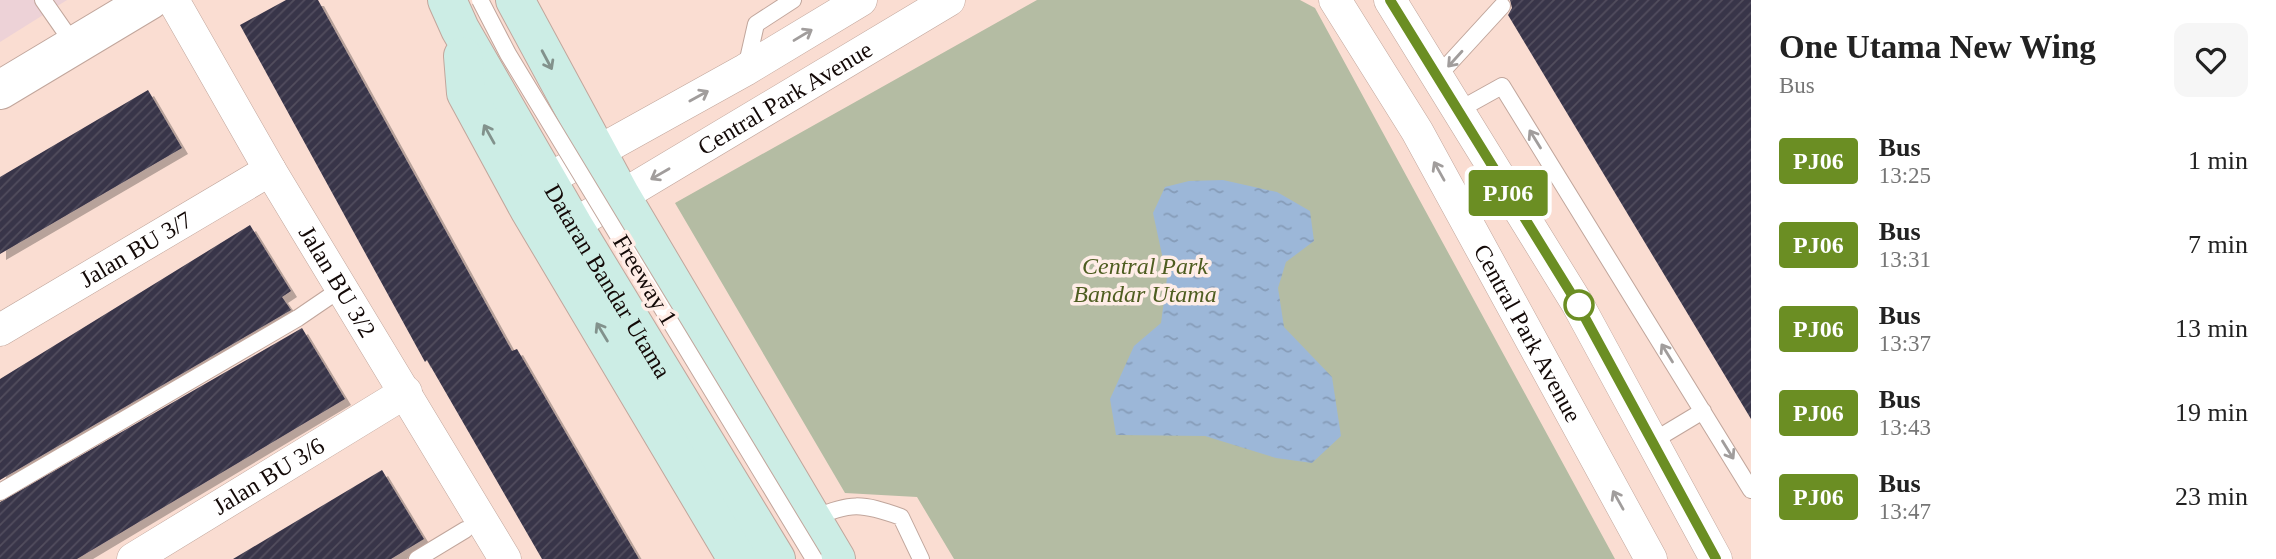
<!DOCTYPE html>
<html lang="en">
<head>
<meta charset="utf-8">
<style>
	body { margin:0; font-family:Georgia,serif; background:#f6f6f6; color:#222; height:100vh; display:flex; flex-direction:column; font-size:26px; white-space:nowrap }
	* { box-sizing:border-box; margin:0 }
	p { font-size:23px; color:#767676 }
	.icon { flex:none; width:38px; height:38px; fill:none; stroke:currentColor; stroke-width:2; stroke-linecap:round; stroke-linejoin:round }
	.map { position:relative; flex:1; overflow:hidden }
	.panel { display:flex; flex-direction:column; background:#fff; width:525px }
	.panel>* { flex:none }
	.badge { padding:0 14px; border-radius:5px; font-size:24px; line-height:46px }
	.map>.badge { position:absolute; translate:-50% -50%; box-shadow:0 0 0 4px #fff }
	.round { display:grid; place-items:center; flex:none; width:74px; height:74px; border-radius:14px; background:#f6f6f6 }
	.headline { display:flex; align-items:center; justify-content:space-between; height:119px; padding:0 28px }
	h1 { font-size:33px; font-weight:600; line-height:52px }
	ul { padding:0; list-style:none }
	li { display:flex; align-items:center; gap:21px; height:84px; padding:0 28px }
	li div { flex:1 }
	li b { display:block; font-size:26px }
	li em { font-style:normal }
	li .badge { min-width:77px; font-weight:700; text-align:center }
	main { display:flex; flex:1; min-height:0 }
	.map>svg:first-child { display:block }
</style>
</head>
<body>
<main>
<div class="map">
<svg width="1751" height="559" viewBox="0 0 1751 559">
	<defs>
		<pattern id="water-ripples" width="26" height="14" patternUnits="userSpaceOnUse" patternTransform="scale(1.75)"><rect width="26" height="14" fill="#9cb7d8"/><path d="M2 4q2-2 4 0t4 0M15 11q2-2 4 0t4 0" fill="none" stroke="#869cb8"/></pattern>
		<pattern id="building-hatch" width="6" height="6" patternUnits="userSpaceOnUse" patternTransform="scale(1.75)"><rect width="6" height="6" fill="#393448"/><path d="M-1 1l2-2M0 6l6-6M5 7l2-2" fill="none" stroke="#524e5e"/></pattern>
		<filter id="shadow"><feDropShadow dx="6" dy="6" stdDeviation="0" flood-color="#0004"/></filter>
	</defs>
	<rect width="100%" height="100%" fill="#faddd2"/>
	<path fill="#edd2d7" d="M0 0H67L0 42Z"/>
	<path fill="#b4bca3" d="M1037 0H1300L1315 8 1615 559H954L917 497 845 493 675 203Z"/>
	<path fill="url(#water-ripples)" d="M1223 180 1277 192 1310 211 1314 241 1286 262 1278 288 1284 327 1332 377 1341 436 1312 463 1276 458 1205 436 1116 435 1110 399 1134 346 1161 323 1167 278 1153 213 1165 187 1189 181Z"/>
	<path fill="url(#building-hatch)" filter="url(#shadow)" d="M286 0H318L512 351 517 349 639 559H542L427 360 425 362 240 25Z
		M1510 0H1751V419L1508 15 1512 8Z
		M148 90 182 148 0 254V177Z
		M250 225 291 291 282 297 291 310 0 480V379Z
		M302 328 345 399 77 559H0V502Z
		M382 470 424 539 391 559H233Z"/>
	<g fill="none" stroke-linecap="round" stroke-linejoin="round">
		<defs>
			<path id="service" d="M43 0 75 46
				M746 68 756 24 793 0
				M1436 78 1502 6
				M1457 111 1502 86 1751 490
				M1653 441 1703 411
				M0 492 298 318 342 288
				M812 519C850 502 862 503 901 517L921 559
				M417 559 465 530"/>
			<g id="minor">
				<path id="s1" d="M173 0 270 170 505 559"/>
				<path id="s2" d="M1335 0 1417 131 1651 559"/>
				<path d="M1390 0 1577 303 1716 559"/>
				<path d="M547 180 745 70 861 0"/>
				<path id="s3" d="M573 225 949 0"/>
				<path id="s4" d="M0 330 270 170"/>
				<path id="s5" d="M133 559 406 392"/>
			</g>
			<path id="tertiary" d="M0 90 150 0"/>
			<g id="secondary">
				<path id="s6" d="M447 0 460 29 573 225 776 559"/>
				<path d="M515 0 621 196 836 559"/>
				<path d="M463 56 466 93 529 209 737 559"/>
			</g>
		</defs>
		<use href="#service" stroke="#c1a69c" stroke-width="18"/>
		<use href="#minor" stroke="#c1a69c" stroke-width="33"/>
		<use href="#tertiary" stroke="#c1a69c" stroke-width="40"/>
		<use href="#secondary" stroke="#c1a69c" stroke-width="40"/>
		<use href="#service" stroke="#fff" stroke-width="16"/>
		<use href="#minor" stroke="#fff" stroke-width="32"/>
		<use href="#tertiary" stroke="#fff" stroke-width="38"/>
		<use href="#secondary" stroke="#ccede5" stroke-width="38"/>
		<defs>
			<path id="service-bridge" d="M480 0 508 54 814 559"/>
		</defs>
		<use href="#service-bridge" stroke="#c1a69c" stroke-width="18" stroke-linecap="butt"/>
		<use href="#service-bridge" stroke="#fff" stroke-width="16"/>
	</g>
	<defs><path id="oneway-shaft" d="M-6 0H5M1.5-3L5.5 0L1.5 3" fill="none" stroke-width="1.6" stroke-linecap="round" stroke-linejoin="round" transform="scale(1.75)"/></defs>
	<g stroke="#a19d9c">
		<use href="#oneway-shaft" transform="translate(803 35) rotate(-31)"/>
		<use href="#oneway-shaft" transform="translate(1455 59) rotate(132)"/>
		<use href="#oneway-shaft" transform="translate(699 96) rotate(-29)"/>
		<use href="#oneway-shaft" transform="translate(1535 139) rotate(-122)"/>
		<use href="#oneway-shaft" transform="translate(1439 171) rotate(-119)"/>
		<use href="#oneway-shaft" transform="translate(660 174) rotate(150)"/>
		<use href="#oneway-shaft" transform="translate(1667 353) rotate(-122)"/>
		<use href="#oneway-shaft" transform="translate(1728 450) rotate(58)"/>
		<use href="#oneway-shaft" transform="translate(1618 500) rotate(-119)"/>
	</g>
	<g stroke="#82928c">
		<use href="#oneway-shaft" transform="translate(547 60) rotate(62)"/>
		<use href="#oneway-shaft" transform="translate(489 134) rotate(-119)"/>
		<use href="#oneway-shaft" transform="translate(602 332) rotate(-121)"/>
	</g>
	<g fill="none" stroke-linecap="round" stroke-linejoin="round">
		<defs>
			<path id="line" d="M1390 0 1577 303 1716 559"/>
		</defs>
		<use href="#line" stroke="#fff" stroke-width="16"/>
		<use href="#line" stroke="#6b8e23" stroke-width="10"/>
	</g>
	<circle fill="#fff" stroke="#6b8e23" stroke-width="3.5" cx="1579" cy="305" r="14"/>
	<g text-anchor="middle" stroke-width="7" stroke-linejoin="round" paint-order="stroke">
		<g font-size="24" fill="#130907" stroke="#ffede7">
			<text dy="8" stroke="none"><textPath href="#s3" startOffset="247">Central Park Avenue</textPath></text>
			<text dy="8" stroke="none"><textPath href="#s4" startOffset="158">Jalan BU 3/7</textPath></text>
			<text dy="8" stroke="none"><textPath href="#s1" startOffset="326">Jalan BU 3/2</textPath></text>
			<text transform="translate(645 280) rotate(59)" y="8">Freeway 1</text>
			<text dy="8" stroke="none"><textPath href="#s6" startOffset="324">Dataran Bandar Utama</textPath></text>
			<text dy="8" stroke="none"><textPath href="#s2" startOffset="385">Central Park Avenue</textPath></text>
			<text dy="8" stroke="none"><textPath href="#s5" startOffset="159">Jalan BU 3/6</textPath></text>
		</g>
		<g font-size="24" font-style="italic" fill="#4e5d20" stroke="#ffede7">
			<text x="1145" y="274">Central Park<tspan x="1145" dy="28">Bandar Utama</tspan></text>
		</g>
	</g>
</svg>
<b class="badge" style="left:1508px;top:193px;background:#6b8e23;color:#fff">PJ06</b>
</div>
<section class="panel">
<div class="headline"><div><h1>One Utama New Wing</h1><p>Bus</p></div><a class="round"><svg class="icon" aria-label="heart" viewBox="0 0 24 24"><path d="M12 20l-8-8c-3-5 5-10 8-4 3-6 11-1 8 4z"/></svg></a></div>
<ul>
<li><span class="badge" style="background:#6b8e23;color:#fff">PJ06</span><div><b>Bus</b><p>13:25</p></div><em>1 min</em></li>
<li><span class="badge" style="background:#6b8e23;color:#fff">PJ06</span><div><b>Bus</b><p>13:31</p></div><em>7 min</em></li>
<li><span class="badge" style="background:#6b8e23;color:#fff">PJ06</span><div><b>Bus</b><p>13:37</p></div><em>13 min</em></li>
<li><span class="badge" style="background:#6b8e23;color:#fff">PJ06</span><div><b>Bus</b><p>13:43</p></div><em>19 min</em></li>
<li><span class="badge" style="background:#6b8e23;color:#fff">PJ06</span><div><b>Bus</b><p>13:47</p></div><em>23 min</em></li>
</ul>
</section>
</main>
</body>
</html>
